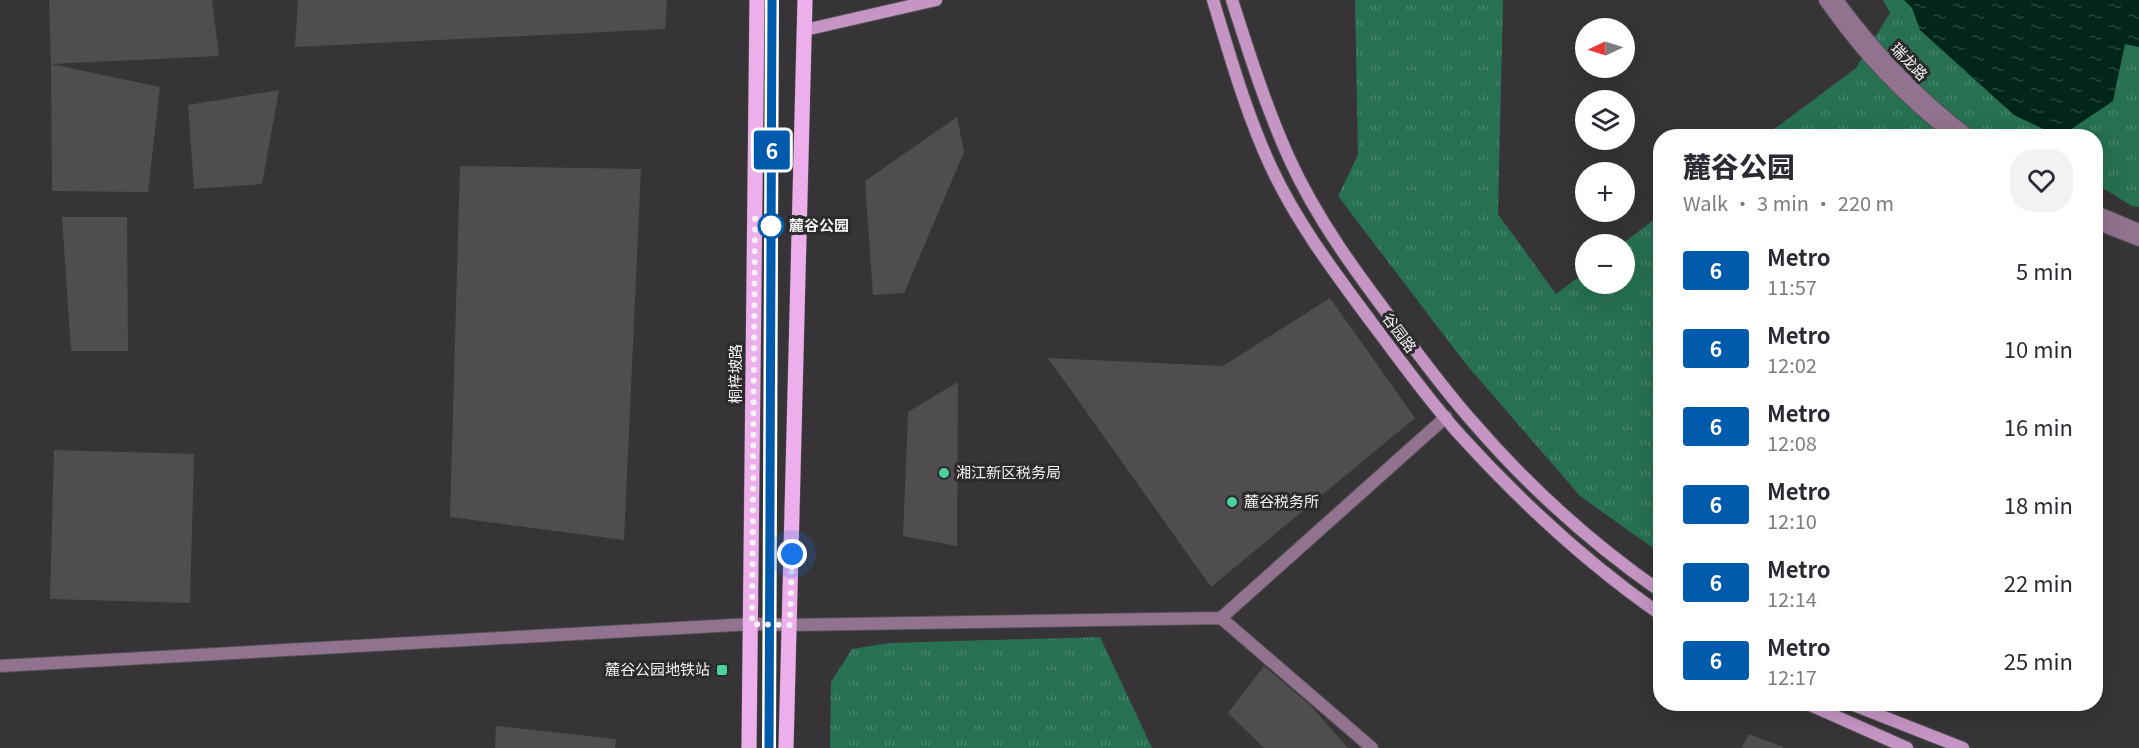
<!DOCTYPE html>
<html lang="en">
<head>
<meta charset="utf-8">
<style>
	body { margin:0; font-family:Georgia,"Noto Sans SC",serif; background:#f2f2f3; color:#2b2b33; height:100vh; display:flex; flex-direction:column; font-size:22px; white-space:nowrap }
	* { box-sizing:border-box; margin:0 }
	p { font-size:20px; color:#7c7c81 }
	.icon { flex:none; width:33px; height:33px; fill:none; stroke:currentColor; stroke-width:2; stroke-linecap:round; stroke-linejoin:round }
	.map { position:relative; flex:1; overflow:hidden }
	.drawer { position:absolute; left:1653px; top:129px; width:450px; height:582px; display:flex; flex-direction:column; background:#fff; border-radius:24px; box-shadow:0 6px 24px #0002 }
	.drawer>* { flex:none }
	.badge { padding:0 12px; border-radius:4px; font-size:21px; line-height:39px }
	.needle { width:39px; rotate:266deg }
	.fabs { position:absolute; left:1575px; top:18px; display:grid; gap:12px }
	.fabs a { display:grid; place-items:center; width:60px; height:60px; border-radius:50%; background:#fff; box-shadow:0 6px 24px #0002; font-size:30px }
	.you { position:absolute; width:30px; height:30px; margin:-15px; border:4px solid #fff; border-radius:50%; background:#1a73e8; box-shadow:0 0 0 9px #1a73e833 }
	.map>.badge { position:absolute; translate:-50% -50%; box-shadow:0 0 0 3px #fff }
	.round { display:grid; place-items:center; flex:none; width:63px; height:63px; border-radius:24px; background:#f2f2f3 }
	.overview { display:flex; align-items:center; justify-content:space-between; height:102px; padding:0 30px }
	h1 { font-size:28px; font-weight:800; line-height:45px }
	ul { padding:0; list-style:none }
	li { display:flex; align-items:center; gap:18px; height:78px; padding:0 30px }
	li div { flex:1 }
	li b { display:block; font-size:22px }
	li em { font-style:normal }
	li .badge { min-width:66px; font-weight:700; text-align:center }
	.map>svg:first-child { display:block }
</style>
</head>
<body>
<div class="map">
<svg width="2139" height="748" viewBox="0 0 2139 748">
	<defs>
		<pattern id="park-tufts" width="24" height="20" patternUnits="userSpaceOnUse" patternTransform="scale(1.5)"><rect width="24" height="20" fill="#277051"/><path d="M3 7l-1-3M5 7V3M7 7l1-3M15 17l-1-3M17 17v-4M19 17l1-3" fill="none" stroke="#47856a"/></pattern>
		<pattern id="water-ripples" width="26" height="14" patternUnits="userSpaceOnUse" patternTransform="scale(1.5)"><rect width="26" height="14" fill="#022618"/><path d="M2 4q2-2 4 0t4 0M15 11q2-2 4 0t4 0" fill="none" stroke="#27463a"/></pattern>
	</defs>
	<rect width="100%" height="100%" fill="#373437"/>
	<path fill="url(#park-tufts)" d="M1355 0H1503L1498 214 1556 294 1585 272 1586 284H1624V244H1622L1660 215V553L1580 496 1465 363 1338 196 1358 155Z
		M1883 0H2139V207L2132 206 2096 184V136H1765L1856 68 1890 13Z
		M1100 637 1152 748H830L831 682 852 649 889 643Z"/>
	<path fill="url(#water-ripples)" d="M1904 0H2139V47L2125 44 2113 101 2061 136H2058L2014 115 1920 30 1912 8Z"/>
	<path fill="#504d50" d="M49 0H212L219 56 51 64Z
		M298 0H667L665 29 295 47Z
		M51 64 160 87 148 192 52 191Z
		M279 90 262 184 194 189 188 105Z
		M957 117 964 152 904 293 873 295 865 181Z
		M460 166 641 169 624 540 450 517Z
		M62 217H127L128 351H71Z
		M1330 298 1415 418 1211 587 1048 358 1223 366Z
		M958 382 957 546 903 536 908 412Z
		M54 450 194 454 190 603 50 599Z
		M1264 666 1311 706 1348 748H1264L1228 713Z
		M496 726 616 739 615 748H495Z
		M1749 734 1783 747V748H1741Z"/>
	<g fill="none" stroke-linecap="round" stroke-linejoin="round">
		<defs>
			<path id="minor" d="M1221 618 1446 417
				M0 666 752 624 790 625 1221 618 1372 748"/>
			<path id="tertiary" d="M1825 0C1861 52 1904 98 1954 136
				M1837 0C1875 52 1918 97 1969 136
				M2096 212 2139 230
				M2096 223 2139 240"/>
			<path id="secondary" d="M1213 0C1230 56 1246 113 1271 167 1297 223 1335 273 1372 323 1401 361 1429 401 1461 436 1521 502 1587 563 1660 614
				M1232 0C1249 53 1266 107 1289 158 1317 220 1358 275 1399 329 1423 360 1446 392 1472 421 1527 485 1591 543 1660 591
				M805 30 936 0
				M1808 704 1907 748
				M1851 704 1963 748"/>
			<path id="primary" d="M749 748 757 0
				M786 748 805 0"/>
		</defs>
		<use href="#minor" stroke="#555255" stroke-width="14"/>
		<use href="#tertiary" stroke="#555255" stroke-width="14"/>
		<use href="#secondary" stroke="#555255" stroke-width="14"/>
		<use href="#primary" stroke="#555255" stroke-width="16"/>
		<use href="#minor" stroke="#917390" stroke-width="12"/>
		<use href="#tertiary" stroke="#917390" stroke-width="12"/>
		<use href="#secondary" stroke="#c595c4" stroke-width="12"/>
		<use href="#primary" stroke="#edafec" stroke-width="15"/>
	</g>
	<g fill="none" stroke-linecap="round" stroke-linejoin="round">
		<defs>
			<path id="line" d="M769 748 772 0"/>
		</defs>
		<use href="#line" stroke="#fff" stroke-width="14"/>
		<use href="#line" stroke="#005bac" stroke-width="9"/>
		<path stroke="#f3f1f3" stroke-width="6" stroke-dasharray="0 10.8" d="M771 226 755 216 752 624 790 625 792 554"/>
	</g>
	<circle fill="#fff" stroke="#005bac" stroke-width="3" cx="771" cy="226" r="12"/>
	<g fill="#4cd39b" stroke="#2d2a2d" stroke-width="2">
		<circle cx="944" cy="473" r="6"/>
		<circle cx="1232" cy="502" r="6"/>
		<rect x="716" y="664" width="12" height="12" rx="3"/>
	</g>
	<g text-anchor="middle" stroke-width="6" stroke-linejoin="round" paint-order="stroke">
		<g font-size="15" fill="#f3f1f3" stroke="#2d2a2d">
			<text transform="translate(1909 62) rotate(46)" y="5">瑞龙路</text>
			<text transform="translate(1399 333) rotate(53)" y="5">谷园路</text>
			<text transform="translate(736 374) rotate(-90)" y="5">桐梓坡路</text>
		</g>
		<g font-size="15" font-weight="bold" fill="#f3f1f3" stroke="#2d2a2d" text-anchor="start">
			<text x="789" y="231">麓谷公园</text>
		</g>
		<g font-size="15" fill="#f3f1f3" stroke="#2d2a2d" text-anchor="start">
			<text x="956" y="478">湘江新区税务局</text>
			<text x="1244" y="507">麓谷税务所</text>
			<text x="710" y="675" text-anchor="end">麓谷公园地铁站</text>
		</g>
	</g>
</svg>
<div class="fabs">
<a><svg class="needle" viewBox="-14 -14 28 28"><path d="M0-13l5 13h-10z" fill="#e53935"/><path d="M0 13l5-13h-10z" fill="#7c7c81"/></svg></a>
<a><svg class="icon" aria-label="layers" viewBox="0 0 24 24"><path d="M12 4l9 5-9 5-9-5zM3 14l9 5 9-5"/></svg></a>
<a>+</a>
<a>−</a>
</div>
<div class="you" style="left:792px;top:554px"></div>
<b class="badge" style="left:772px;top:150px;background:#005bac;color:#fff">6</b>
<section class="drawer">
<div class="overview"><div><h1>麓谷公园</h1><p>Walk · 3 min · 220 m</p></div><a class="round"><svg class="icon" aria-label="heart" viewBox="0 0 24 24"><path d="M12 20l-8-8c-3-5 5-10 8-4 3-6 11-1 8 4z"/></svg></a></div>
<ul>
<li><span class="badge" style="background:#005bac;color:#fff">6</span><div><b>Metro</b><p>11:57</p></div><em>5 min</em></li>
<li><span class="badge" style="background:#005bac;color:#fff">6</span><div><b>Metro</b><p>12:02</p></div><em>10 min</em></li>
<li><span class="badge" style="background:#005bac;color:#fff">6</span><div><b>Metro</b><p>12:08</p></div><em>16 min</em></li>
<li><span class="badge" style="background:#005bac;color:#fff">6</span><div><b>Metro</b><p>12:10</p></div><em>18 min</em></li>
<li><span class="badge" style="background:#005bac;color:#fff">6</span><div><b>Metro</b><p>12:14</p></div><em>22 min</em></li>
<li><span class="badge" style="background:#005bac;color:#fff">6</span><div><b>Metro</b><p>12:17</p></div><em>25 min</em></li>
</ul>
</section>
</div>
</body>
</html>
